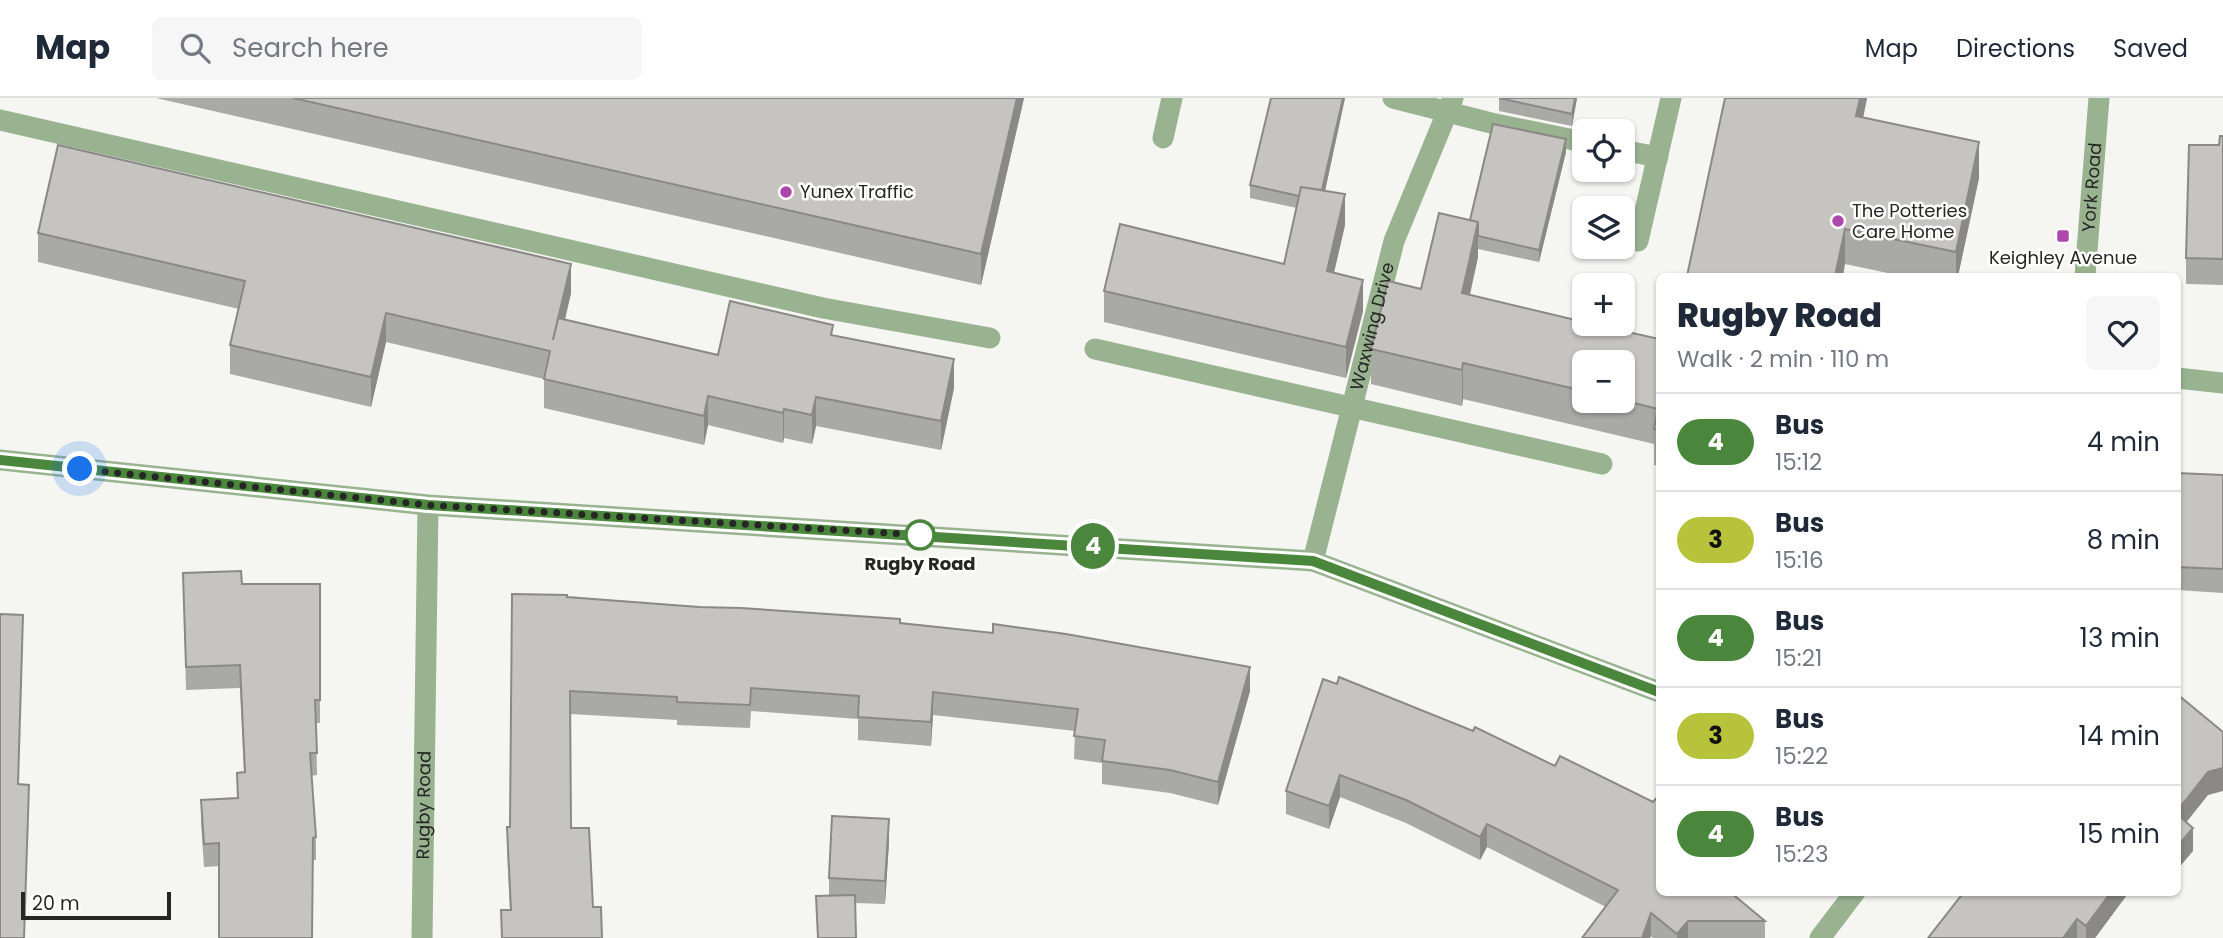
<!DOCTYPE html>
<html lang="en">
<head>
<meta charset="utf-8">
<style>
	body { margin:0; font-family:Poppins,sans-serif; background:#f6f6f7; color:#1f2937; height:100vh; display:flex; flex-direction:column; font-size:26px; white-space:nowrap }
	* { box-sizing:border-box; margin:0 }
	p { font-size:23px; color:#747a83 }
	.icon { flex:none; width:38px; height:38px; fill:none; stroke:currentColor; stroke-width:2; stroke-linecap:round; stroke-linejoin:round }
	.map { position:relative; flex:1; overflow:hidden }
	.side { position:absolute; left:1656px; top:175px; width:525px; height:623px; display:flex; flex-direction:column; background:#fff; border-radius:10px; box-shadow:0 2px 5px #0004 }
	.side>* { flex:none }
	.badge { padding:0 14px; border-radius:23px; font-size:24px; line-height:46px }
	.controls { position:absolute; left:1572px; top:21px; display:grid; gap:14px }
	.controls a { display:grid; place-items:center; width:63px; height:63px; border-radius:10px; background:#fff; box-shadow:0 2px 5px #0004; font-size:35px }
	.scale { position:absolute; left:21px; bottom:18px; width:150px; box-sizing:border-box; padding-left:7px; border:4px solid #262625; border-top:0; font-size:19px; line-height:24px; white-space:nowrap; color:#262625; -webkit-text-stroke:5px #fffffe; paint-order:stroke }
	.you { position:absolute; width:35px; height:35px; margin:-18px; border:5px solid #fff; border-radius:50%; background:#1a73e8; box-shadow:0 0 0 10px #1a73e833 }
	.map>.badge { position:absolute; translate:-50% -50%; box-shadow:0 0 0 4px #fff }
	.round { display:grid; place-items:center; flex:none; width:74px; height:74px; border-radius:10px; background:#f6f6f7 }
	.summary { display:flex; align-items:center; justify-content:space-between; height:119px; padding:0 21px }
	h1 { font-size:33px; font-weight:800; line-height:52px }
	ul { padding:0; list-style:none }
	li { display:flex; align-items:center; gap:21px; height:98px; padding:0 21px; border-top:2px solid #e0e1e3 }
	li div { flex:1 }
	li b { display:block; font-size:26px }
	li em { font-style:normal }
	li .badge { min-width:77px; font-weight:700; text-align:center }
	header { display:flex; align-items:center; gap:42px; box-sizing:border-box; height:98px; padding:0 35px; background:#fff; border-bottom:2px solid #e0e1e3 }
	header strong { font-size:33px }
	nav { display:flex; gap:38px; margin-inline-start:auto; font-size:24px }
	.search { width:490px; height:63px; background:#f6f6f7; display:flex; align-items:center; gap:18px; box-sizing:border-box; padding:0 24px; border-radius:10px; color:#747a83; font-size:26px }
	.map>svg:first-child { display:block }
</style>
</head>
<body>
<header>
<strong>Map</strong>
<div class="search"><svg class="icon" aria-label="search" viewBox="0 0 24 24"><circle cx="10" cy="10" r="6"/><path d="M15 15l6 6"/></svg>Search here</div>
<nav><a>Map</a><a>Directions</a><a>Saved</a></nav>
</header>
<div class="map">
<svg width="2223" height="840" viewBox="0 0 2223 840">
	<rect width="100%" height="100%" fill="#f5f5f2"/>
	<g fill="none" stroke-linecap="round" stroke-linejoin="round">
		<g stroke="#99b391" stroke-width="21">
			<path d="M1393 0 1491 25 1584 44"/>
			<path d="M0 22 823 210 990 240"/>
			<path d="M1163 40 1172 0"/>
			<path d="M1622 52 1658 59"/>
			<path d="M1638 143 1671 0"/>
			<path id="s1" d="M2085 178 2099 0"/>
			<path d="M1095 251 1602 366"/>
			<path d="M2177 280 2223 285"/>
			<path d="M0 362 428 407 1313 463 1659 594"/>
			<path id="s2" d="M1313 463 1394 143 1453 0"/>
			<path id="s3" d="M422 840 428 407"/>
			<path d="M1820 840 1855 794"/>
		</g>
	</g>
	<path fill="#a9a9a5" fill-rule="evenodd" d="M156 0H1024L981 187Z
		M1345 0 1325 93 1345 127 1334 175 1363 213 1346 280 1104 224V193L1284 166 1297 110 1250 100V87Z
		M1499 0H1577L1572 28 1499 13Z
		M1725 0H1867L1863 20 1979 80 1958 178H1902L1845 166Z
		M2223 38V187L2186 186V160L2219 47Z
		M1566 54 1539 164 1478 151V159L1470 197 1659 241V368L1654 367V346L1463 301 1462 308 1371 286V251L1421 191 1470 122ZM1584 264 1622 303H1584Z
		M38 135 571 195 565 222 718 257 833 238 954 290 941 352 816 328 812 346 784 340 783 345 708 327 704 347 544 310V281L386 244 371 309 230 276V247L239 211 38 164Z
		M2177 375 2223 377V495L2177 492Z
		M183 475 242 486H320V625H316L317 677 311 678 316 739V762L204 769 201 725V702L237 700V675H244L240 590 186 592Z
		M567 499 900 525 1250 593 1218 707 1170 695 1102 686V665L1074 661 1075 633 933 617 931 648 858 642V621L751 613 750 630 677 627V622L570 616 571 730 602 840H501V812H510L507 752V729H510Z
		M1323 581 1659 794 1765 823V840H1653L1606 809 1487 749 1480 762 1406 725 1340 699 1329 731 1286 716V693Z
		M889 744 885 806 855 805 829 798V780Z
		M2129 794 2095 840H1928Z"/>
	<path fill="#8a8986" d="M1017 0H1024L981 187V156Z
		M1343 0H1345L1320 116V103Z
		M1575 0H1577L1572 28V16Z
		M1860 0H1867L1856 54V18Z
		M1566 41V54L1539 164V152Z
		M1979 44V80L1958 178H1956V154Z
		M1345 96V127L1327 204V173Z
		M1478 124V159L1462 230V195Z
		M1845 131V166L1843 178H1835Z
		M571 166V195L553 271V242Z
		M1363 182V213L1346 280V249Z
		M386 215V244L371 309V279Z
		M954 261V290L941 352V323Z
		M1463 265V301L1462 308V272Z
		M708 298V327L704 347V318Z
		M816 299V328L812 346V317Z
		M784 311V340L783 345V315Z
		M1250 569V593L1218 707V684Z
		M933 594V617L931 648V624Z
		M2223 670V693L2208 697 2177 736V713L2208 674Z
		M1340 677V699L1329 731V708Z
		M889 721V744L885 806V783Z
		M1487 726V749L1480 762V739Z
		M2193 730V753L2177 772V749Z
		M2111 794H2129L2095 840H2086V828Z
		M1651 815V838L1650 840H1642Z
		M2077 821V840H2063Z
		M1688 823V840H1677V836Z"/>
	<path fill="#c5c4c0" stroke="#8a8986" stroke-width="2" d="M293 0H1017L981 156Z
		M1271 0H1343L1322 92 1301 89 1299 98 1250 87Z
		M1499 0H1575L1572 16Z
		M1725 0H1860L1856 18 1979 44 1956 154 1845 131 1835 178H1687Z
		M1493 26 1566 41 1539 152 1478 138V124L1470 122Z
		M2220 38H2223V161L2186 160 2189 47H2219Z
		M58 47 571 166 553 242 558 220 718 257 730 203 833 227 831 237 954 261 941 323 816 299 812 317 784 311 783 315 708 298 704 318 544 281 550 253 386 215 371 279 230 247 245 183 38 135Z
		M1301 89 1345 96 1327 173 1363 182 1346 249 1104 193 1120 126 1284 166Z
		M1439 115 1478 124 1462 195 1584 224V226H1593L1659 241V332L1654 331 1658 311 1622 302V264H1584V293L1463 265 1462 272 1371 251 1388 183 1421 191Z
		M2177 375 2223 377V471L2177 469Z
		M241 473 242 486H320V602H315L317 655H310L316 739 313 740 312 840H219V745L204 746 201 702 238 700 237 675 245 674 240 567 186 569 183 475Z
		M512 496 567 497V499L699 509 741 510 900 521V525L993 535V526L1066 536 1250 569 1218 684 1170 672 1102 663 1105 642 1074 638 1078 611 933 594 931 624 858 619 859 598 751 590 750 607 677 604V599L570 593 571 730H589L593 809H601L602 840H502L501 812H511L507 729H510Z
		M0 516 23 517 18 686 29 687 24 840H0Z
		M1339 579 1473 633 1475 629 1555 668 1560 658 1653 704 1659 697V794H1730L1765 823H1688L1677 836 1651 815 1642 840H1582L1618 792 1487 726 1480 739 1406 702 1340 677 1329 708 1286 693 1323 581 1337 586Z
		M2177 596 2223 634V670L2208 674 2177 713Z
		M2177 716 2193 730 2177 749Z
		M832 718 889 721 885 783 829 780Z
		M1964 794H2111L2086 828 2077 821 2063 840H1928Z
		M855 797 856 840H818L816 798Z"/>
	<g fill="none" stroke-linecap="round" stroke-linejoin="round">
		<defs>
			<path id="line" d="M0 362 428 407 1313 463 1659 594"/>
		</defs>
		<use href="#line" stroke="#fff" stroke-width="16"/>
		<use href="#line" stroke="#4b863d" stroke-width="10"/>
		<path stroke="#262625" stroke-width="7" stroke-dasharray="0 12.6" d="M80 371 428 407 920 437"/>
	</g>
	<g fill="#ad47ac" stroke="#fffffe" stroke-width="2.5">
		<circle cx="786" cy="94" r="7"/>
		<circle cx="1838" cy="123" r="7"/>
		<rect x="2056" y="131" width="14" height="14" rx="3.5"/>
	</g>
	<circle fill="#fff" stroke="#4b863d" stroke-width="3.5" cx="920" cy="437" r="14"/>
	<g text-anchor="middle" stroke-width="5" stroke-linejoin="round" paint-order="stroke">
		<g font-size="18" fill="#262625" stroke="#fffffe">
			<text dy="6" stroke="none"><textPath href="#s1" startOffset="89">York Road</textPath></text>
			<text dy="6" stroke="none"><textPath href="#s2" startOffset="242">Waxwing Drive</textPath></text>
			<text dy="6" stroke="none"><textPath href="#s3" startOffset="133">Rugby Road</textPath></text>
		</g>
		<g font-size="18" fill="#262625" stroke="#fffffe" text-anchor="start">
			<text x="800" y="100">Yunex Traffic</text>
			<text x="1852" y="119">The Potteries<tspan x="1852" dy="21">Care Home</tspan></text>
			<text x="2063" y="166" text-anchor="middle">Keighley Avenue</text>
		</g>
		<g font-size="18" font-weight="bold" fill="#262625" stroke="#fffffe">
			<text x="920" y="472">Rugby Road</text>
		</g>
	</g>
</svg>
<div class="controls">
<a><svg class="icon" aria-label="locate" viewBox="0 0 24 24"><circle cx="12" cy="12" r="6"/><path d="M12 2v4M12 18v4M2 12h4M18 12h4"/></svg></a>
<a><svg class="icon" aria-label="layers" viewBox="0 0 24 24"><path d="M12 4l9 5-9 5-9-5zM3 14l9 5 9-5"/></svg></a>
<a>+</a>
<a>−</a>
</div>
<div class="scale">20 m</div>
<div class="you" style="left:80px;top:371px"></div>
<b class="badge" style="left:1093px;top:448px;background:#4b863d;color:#fff">4</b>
<section class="side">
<div class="summary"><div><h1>Rugby Road</h1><p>Walk · 2 min · 110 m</p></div><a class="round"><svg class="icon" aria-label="heart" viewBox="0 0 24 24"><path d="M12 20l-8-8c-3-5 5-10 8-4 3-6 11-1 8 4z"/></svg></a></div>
<ul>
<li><span class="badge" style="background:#4b863d;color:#fff">4</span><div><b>Bus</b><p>15:12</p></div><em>4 min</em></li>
<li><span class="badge" style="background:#b7c43b;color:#111">3</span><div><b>Bus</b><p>15:16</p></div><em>8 min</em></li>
<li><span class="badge" style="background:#4b863d;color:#fff">4</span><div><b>Bus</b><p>15:21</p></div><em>13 min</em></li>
<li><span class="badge" style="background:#b7c43b;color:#111">3</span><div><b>Bus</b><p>15:22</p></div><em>14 min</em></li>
<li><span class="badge" style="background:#4b863d;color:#fff">4</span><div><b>Bus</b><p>15:23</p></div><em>15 min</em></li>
</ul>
</section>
</div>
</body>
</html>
